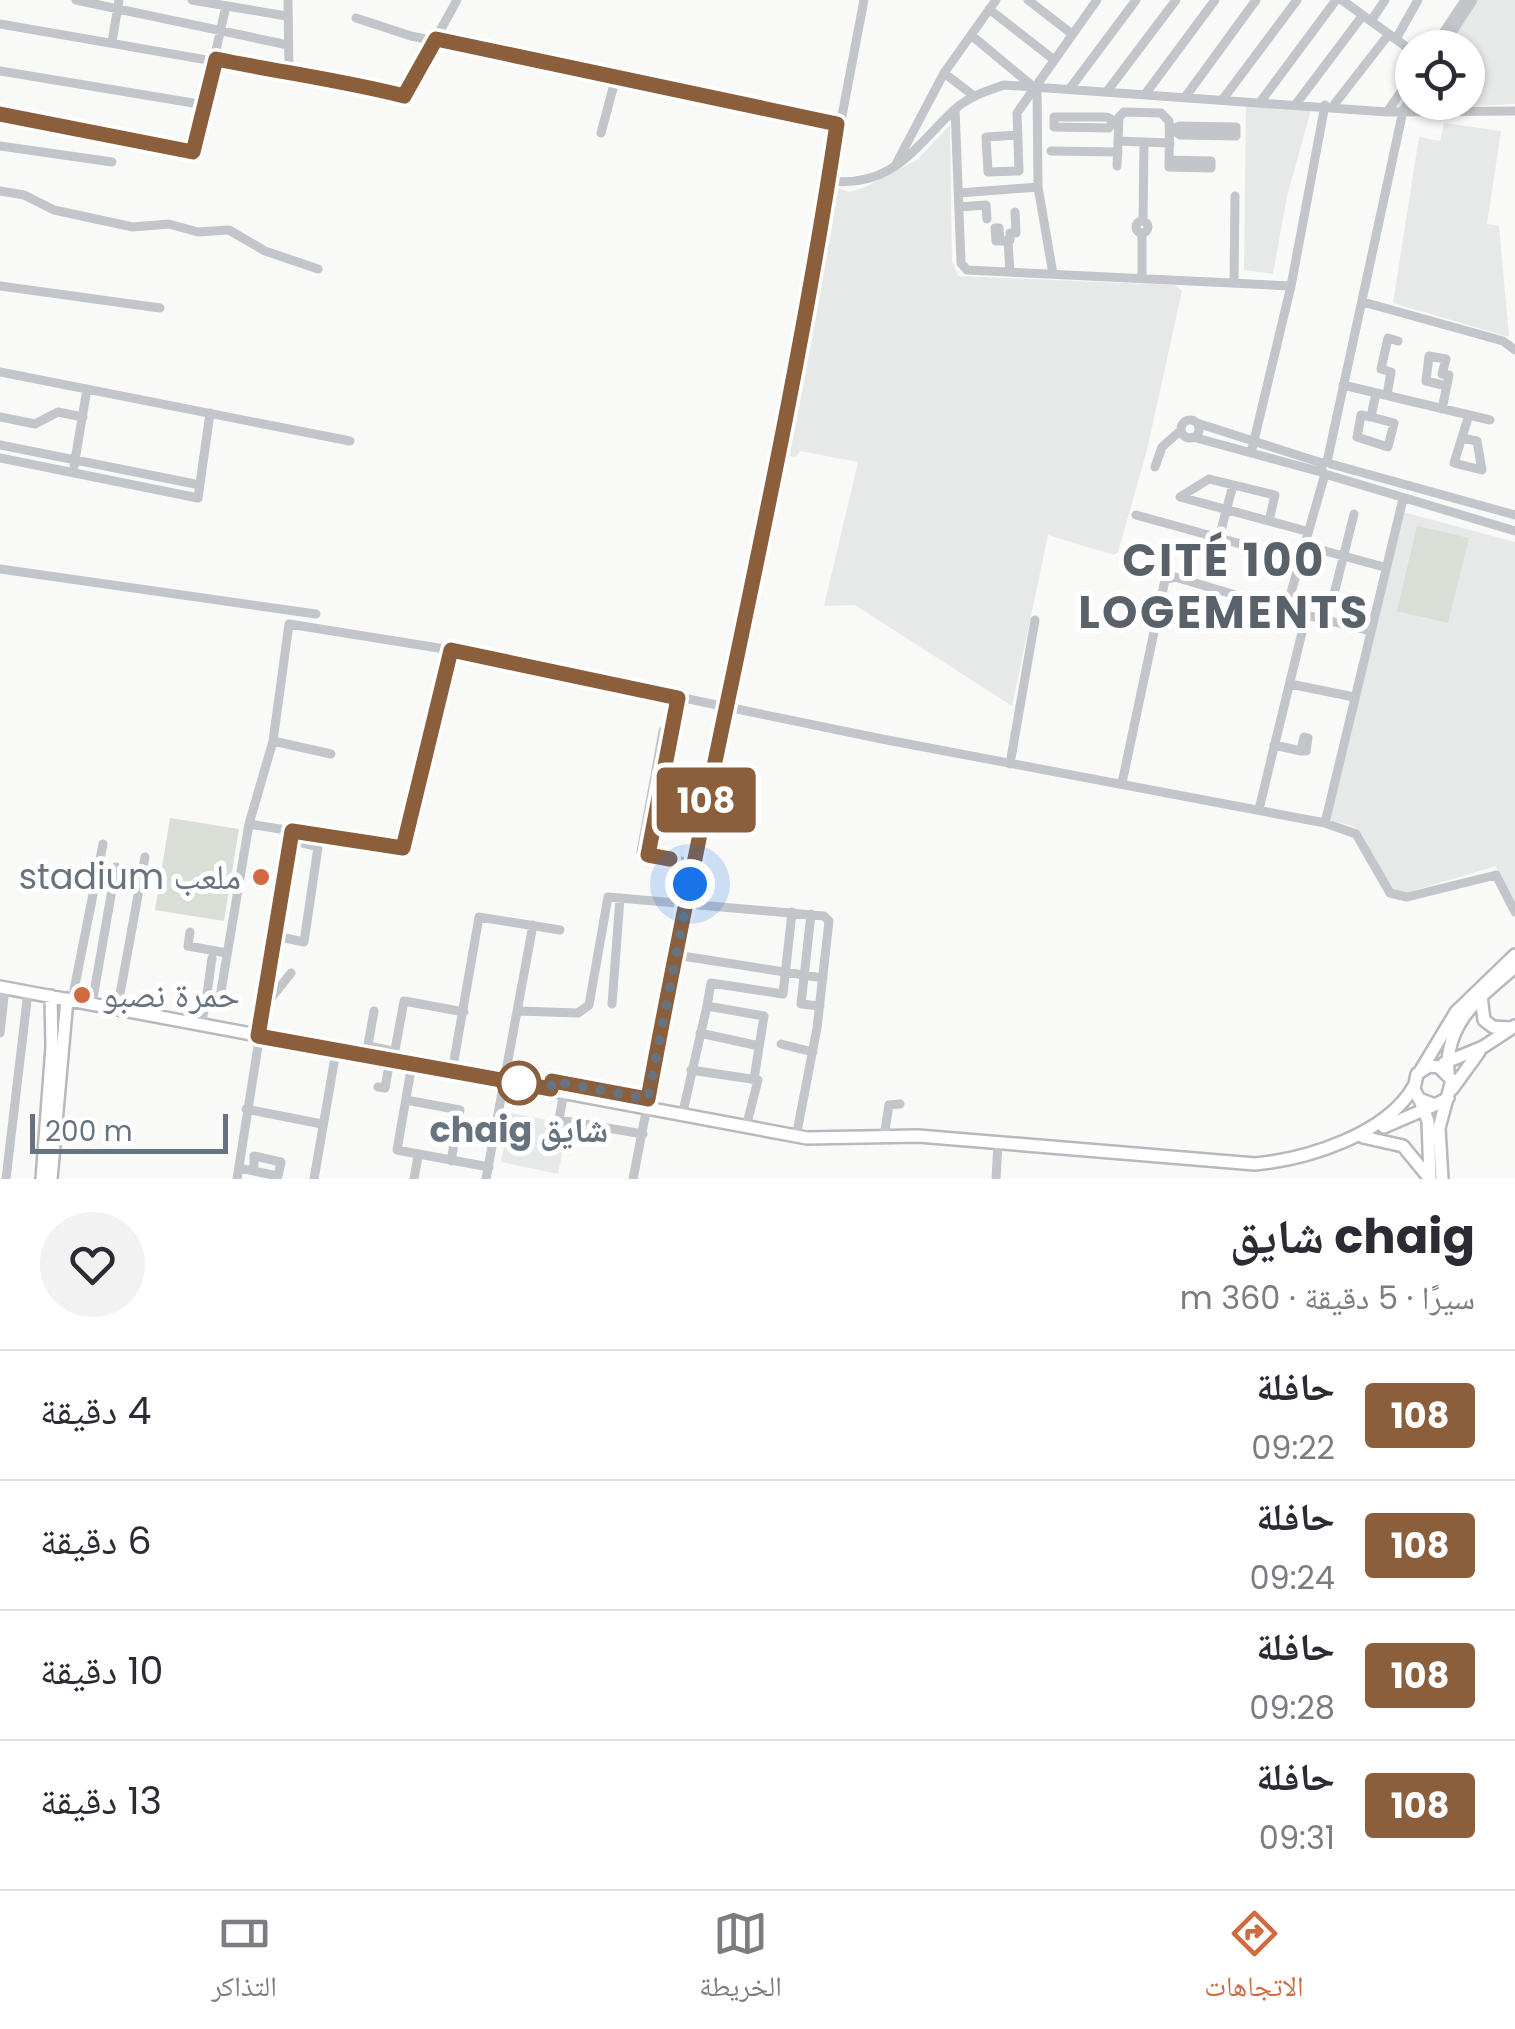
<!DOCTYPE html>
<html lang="ar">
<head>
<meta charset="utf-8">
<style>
	body { margin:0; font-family:Poppins,"Noto Naskh Arabic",sans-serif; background:#f2f2f3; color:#2b2b33; direction:rtl; height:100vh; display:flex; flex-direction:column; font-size:38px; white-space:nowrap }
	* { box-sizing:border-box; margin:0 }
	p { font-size:32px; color:#7c7c81 }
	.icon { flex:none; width:55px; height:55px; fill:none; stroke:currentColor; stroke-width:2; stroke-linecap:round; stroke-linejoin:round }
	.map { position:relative; height:1179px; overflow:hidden; direction:ltr }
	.panel { display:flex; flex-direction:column; background:#fff; flex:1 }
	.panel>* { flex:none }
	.badge { padding:0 20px; border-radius:8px; font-size:35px; line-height:65px }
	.tools { position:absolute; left:1395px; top:30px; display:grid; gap:20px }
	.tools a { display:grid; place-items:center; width:90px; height:90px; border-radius:50%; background:#fff; box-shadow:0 2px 8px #0004; font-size:50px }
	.scale { position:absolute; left:30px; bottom:25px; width:198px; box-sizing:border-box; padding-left:10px; border:5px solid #67747f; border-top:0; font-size:28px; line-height:35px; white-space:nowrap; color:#67747f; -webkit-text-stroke:8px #fff; paint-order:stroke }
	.you { position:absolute; width:50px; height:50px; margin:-25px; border:8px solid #fff; border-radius:50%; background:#1a73e8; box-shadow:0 0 0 15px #1a73e833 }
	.map>.badge { position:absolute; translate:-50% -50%; box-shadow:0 0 0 5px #fff }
	.round { display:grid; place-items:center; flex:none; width:105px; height:105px; border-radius:52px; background:#f2f2f3 }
	.head { display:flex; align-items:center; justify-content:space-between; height:170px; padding:0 40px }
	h1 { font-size:48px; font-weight:700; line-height:75px }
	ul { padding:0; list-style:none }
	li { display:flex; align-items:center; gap:30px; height:130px; padding:0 40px; border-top:2px solid #e1e1e2 }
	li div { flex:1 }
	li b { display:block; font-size:38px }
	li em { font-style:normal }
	li .badge { min-width:110px; font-weight:700; text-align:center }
	.menu { display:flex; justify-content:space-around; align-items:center; height:140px; border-top:2px solid #e1e1e2; background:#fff; font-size:28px; color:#7c7c81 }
	.menu a { display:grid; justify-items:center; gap:5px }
	.menu .on { color:#d06a41 }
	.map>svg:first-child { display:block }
</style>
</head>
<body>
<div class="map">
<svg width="1515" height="1179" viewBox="0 0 1515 1179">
	<rect width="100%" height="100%" fill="#f9f9f8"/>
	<path fill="#e7e8e8" d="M1467 0H1515V104L1393 110 1412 81V102H1468V48L1435 47Z
		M1246 105 1311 110 1287 196 1273 274 1244 270Z
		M1444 123 1501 131 1487 224 1499 226 1509 337 1393 303 1419 137 1440 141Z
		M950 125 952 260 958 276 1175 285 1182 291 1147 450 1118 552 1114 555 1048 535 1012 706 855 605 824 606 858 462 800 451 796 457 782 455 830 192 835 187 849 192 863 188 917 160Z
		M1403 512 1515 542V904L1508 898 1496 866 1409 892 1392 890 1362 835 1352 826 1330 820Z
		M511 1113 568 1124 558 1174 501 1162Z"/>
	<path fill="#d9ded7" d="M1417 526 1469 538 1448 623 1397 611Z
		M170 818 239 829 224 921 155 910Z"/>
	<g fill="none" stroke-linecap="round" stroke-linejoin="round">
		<defs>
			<path id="major" d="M0 987 807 1138 918 1136 1255 1164C1308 1159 1387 1134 1414 1086
				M1481 996 1484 1020 1493 1027 1511 1028
				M1444 1063 1483 1047 1515 1026
				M1421 1070 1456 1012 1515 955
				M1448 1073C1445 1022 1480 997 1515 967
				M1452 1089 1479 1052
				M1421 1103 1428 1121 1430 1178
				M1384 1127 1435 1105
				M1363 1137 1403 1146 1430 1179
				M42 1179 52 1047 51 996
				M51 1179 67 999
				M1442 1179 1439 1128 1452 1080 1439 1067 1429 1066 1417 1074 1414 1089 1419 1099 1435 1105 1448 1098"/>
		</defs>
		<use href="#major" stroke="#b6b9bd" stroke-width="16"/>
		<path stroke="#c2c5c9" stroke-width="9" d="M76 0 288 45
			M192 0 286 16
			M288 0 289 74
			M1028 0 1072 34
			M1342 0 1412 51
			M989 9 1053 59
			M356 18 411 36 837 125
			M1371 21 1385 0
			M0 24 305 77 329 76 404 96 457 0
			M971 35 1030 84
			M1396 39 1418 0
			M112 42 119 0
			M1433 48 1465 0
			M1442 48 1473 0
			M0 71 205 105
			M944 73 974 96
			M1037 86 1038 187 1053 274
			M1071 87 1136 0
			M1108 90 1176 0
			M1146 93 1215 0
			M1186 96 1256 0
			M1223 99 1297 0
			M1261 101 1336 0
			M1296 104 1363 15
			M1333 106 1389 34
			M955 109 961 263 967 270 1291 286 1325 105
			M1387 112 1412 76
			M0 114 193 152 226 6
			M1112 123 1109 128 1054 127V117H1107L1118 123
			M1170 130 1179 126 1236 127V136L1180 135 1175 131
			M601 133 616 77
			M1018 135 986 137 988 172 1019 171 1017 113 1097 0
			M1118 141 1170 143
			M0 146 112 162
			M1051 151 1118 152
			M896 164 944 73 996 0
			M1117 166 1119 117 1124 112 1161 113 1169 121C1170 137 1169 152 1169 167L1211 168V161L1169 160
			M829 181C892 188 913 149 954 110 968 97 986 91 1004 85L1387 112 1515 111
			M0 191 24 195 54 210 133 227 169 224 198 232 229 230 265 251 318 269
			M959 193 1038 187
			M959 207 986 205 987 219
			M1136 227a6 6 0 1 1 12 0a6 6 0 1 1-12 0Z
			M1143 221 1144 142
			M1000 241 999 228H995L996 241C1001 241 1005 241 1010 240V233H1016L1015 212
			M1008 241 1010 272
			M1142 278V234
			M1234 282 1235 196
			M0 286 160 308
			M1363 302 1503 341 1515 350
			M0 372 350 441
			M1343 385 1490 420
			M1387 395 1391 372 1381 369 1388 338 1398 341
			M1442 409 1449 375 1442 374 1446 359 1429 356 1426 381 1447 386
			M0 417 35 424 58 412 83 417
			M1371 417 1394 423 1388 447 1357 437 1361 415 1371 417 1376 393
			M1181 429a9 9 0 1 1 18 0a9 9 0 1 1-18 0Z
			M1197 423 1322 463
			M1193 437 1321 472
			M1462 438 1477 441 1482 470 1454 463 1469 415
			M0 445 200 485
			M1251 453 1291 286
			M0 458 198 498 210 413
			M1325 462 1320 469 1325 474 1515 531
			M1327 462 1403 111 1412 95
			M1331 464 1515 515
			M74 466 87 389
			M1155 467 1162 447 1180 431
			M1325 474 1286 610 1370 631
			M1136 515 1299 560
			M1269 521 1275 495 1209 479 1180 497 1306 531
			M1219 538 1233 485
			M1303 545 1384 567
			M0 569 316 614
			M1333 598 1354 514
			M1290 684 1354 697
			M672 731H663L641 852 694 864
			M1304 737 1308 738 1306 751H1301Z
			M273 741 331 754
			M1274 745 1301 751
			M1010 764 1035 620
			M662 783 708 791
			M1122 783 1165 580 1175 577 1286 610
			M1259 809 1306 616
			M1325 823 1403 499
			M292 831 403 848 451 650
			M648 855 678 698
			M811 914 801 1004 820 1006
			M190 932 188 946 227 953
			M275 936 304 942 318 847 290 840
			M676 955 823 978
			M264 997H272L291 973
			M72 1000 103 844
			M206 1001 212 958
			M92 1004 116 867
			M612 1004 620 898
			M707 1006 711 983 783 994 792 912
			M111 1007 120 994 145 857
			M518 1011 578 1013 589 1005 608 897 824 916 829 921 817 1028 796 1137
			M201 1025 206 1001 219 1003 249 824
			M0 1033 5 988
			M700 1033 759 1046
			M781 1044 813 1052
			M372 1054 373 1047 388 1050 386 1060
			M366 1056 374 1011
			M407 1057 442 1063 441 1070
			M393 1061 404 1001 464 1012
			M412 1064 397 1150 489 1167
			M691 1070 758 1080 746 1127
			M452 1072 479 917 560 930
			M378 1087 385 1088 390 1060
			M551 1089 552 1081 648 1099
			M564 1092 559 1120 643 1134
			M406 1100 460 1110 451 1161
			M246 1109 322 1124
			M682 1116 707 1006 764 1016 754 1079
			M884 1137 889 1105 900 1104
			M239 1168 278 1176 281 1162 254 1156V1171
			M6 1179 28 992
			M237 1179 292 831 249 824 273 741 289 624 451 650 882 739 1325 823 1356 834 1390 893 1407 897 1496 875 1515 912
			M314 1179 336 1051
			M414 1179 418 1156
			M486 1179 533 925
			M633 1179 724 708 749 605 864 0
			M996 1179 998 1143"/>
		<use href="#major" stroke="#fff" stroke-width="11"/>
	</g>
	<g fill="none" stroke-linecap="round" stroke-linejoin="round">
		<defs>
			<path id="line" d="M0 114 193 152 216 59C279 72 341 80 404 96L436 39 837 124C788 452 707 773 648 1099L552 1081 551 1089 258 1036 292 831 403 848 451 650 678 698 648 855 670 859"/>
		</defs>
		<use href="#line" stroke="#fff" stroke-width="22"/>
		<use href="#line" stroke="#8b5e3c" stroke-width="15"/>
		<path stroke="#67747f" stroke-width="10" stroke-dasharray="0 18" d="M519 1083 551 1089 552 1081 648 1099 690 884"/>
	</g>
	<g fill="#d06a41" stroke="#fff" stroke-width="4">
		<circle cx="261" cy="877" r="10"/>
		<circle cx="82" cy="995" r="10"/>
	</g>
	<circle fill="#fff" stroke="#8b5e3c" stroke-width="5" cx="519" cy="1083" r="20"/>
	<g text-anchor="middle" stroke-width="10" stroke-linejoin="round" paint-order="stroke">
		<g font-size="35" fill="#67747f" stroke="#fff" text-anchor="end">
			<text x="241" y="889">stadium ملعب</text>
			<text x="102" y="1007" text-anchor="start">حمرة نصبو</text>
		</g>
		<g font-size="35" font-weight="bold" fill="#67747f" stroke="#fff">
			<text x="519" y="1142">chaig شايق</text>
		</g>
		<g font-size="45" font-weight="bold" letter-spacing="2.5" fill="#59626b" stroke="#fff">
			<text x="1224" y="576">CITÉ 100<tspan x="1224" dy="52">LOGEMENTS</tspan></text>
		</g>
	</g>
</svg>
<div class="tools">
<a><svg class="icon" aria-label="locate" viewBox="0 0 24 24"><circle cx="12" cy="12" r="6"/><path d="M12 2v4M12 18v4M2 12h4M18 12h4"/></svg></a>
</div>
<div class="scale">200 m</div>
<div class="you" style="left:690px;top:884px"></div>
<b class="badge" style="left:706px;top:800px;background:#8b5e3c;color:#fff">108</b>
</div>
<section class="panel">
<div class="head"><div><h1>chaig شايق</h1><p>سيرًا · 5 دقيقة · 360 m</p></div><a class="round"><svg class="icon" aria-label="heart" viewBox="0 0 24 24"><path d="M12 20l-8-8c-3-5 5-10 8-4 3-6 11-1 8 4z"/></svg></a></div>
<ul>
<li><span class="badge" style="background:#8b5e3c;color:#fff">108</span><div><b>حافلة</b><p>09:22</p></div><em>4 دقيقة</em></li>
<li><span class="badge" style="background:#8b5e3c;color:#fff">108</span><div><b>حافلة</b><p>09:24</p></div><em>6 دقيقة</em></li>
<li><span class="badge" style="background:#8b5e3c;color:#fff">108</span><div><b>حافلة</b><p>09:28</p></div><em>10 دقيقة</em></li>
<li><span class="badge" style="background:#8b5e3c;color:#fff">108</span><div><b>حافلة</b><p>09:31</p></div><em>13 دقيقة</em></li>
</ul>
</section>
<nav class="menu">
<a class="on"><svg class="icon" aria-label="directions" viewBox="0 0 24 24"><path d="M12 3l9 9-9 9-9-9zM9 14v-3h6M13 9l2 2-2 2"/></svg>الاتجاهات</a>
<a><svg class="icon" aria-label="map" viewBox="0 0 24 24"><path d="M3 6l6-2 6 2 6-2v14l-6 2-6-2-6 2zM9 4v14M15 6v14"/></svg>الخريطة</a>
<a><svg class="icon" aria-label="tickets" viewBox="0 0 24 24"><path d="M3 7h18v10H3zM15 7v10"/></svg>التذاكر</a>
</nav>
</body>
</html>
